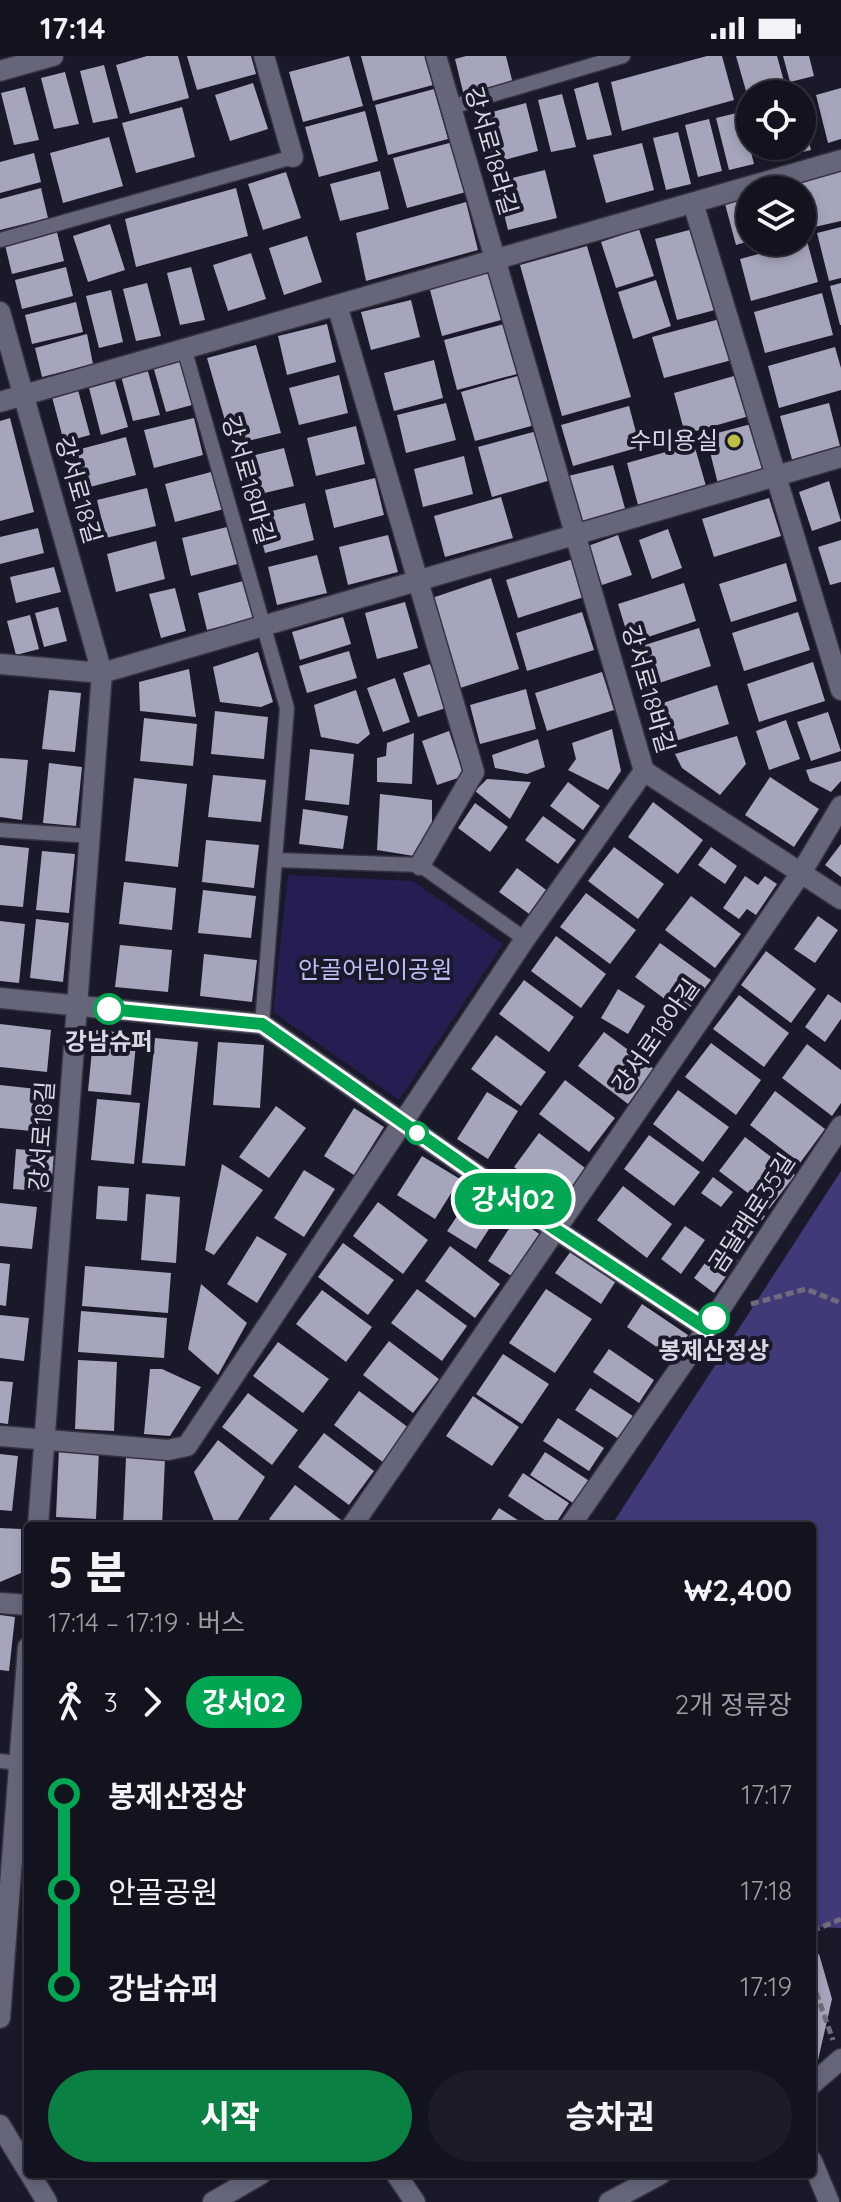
<!DOCTYPE html>
<html lang="ko">
<head>
<meta charset="utf-8">
<style>
	body { margin:0; font-family:Quicksand,"Noto Sans KR",sans-serif; background:#1c1c28; color:#f1f3f6; height:100vh; display:flex; flex-direction:column; font-size:30px; white-space:nowrap }
	* { box-sizing:border-box; margin:0 }
	p { font-size:26px; color:#9d9ea4 }
	.icon { flex:none; width:44px; height:44px; fill:none; stroke:currentColor; stroke-width:2; stroke-linecap:round; stroke-linejoin:round }
	.map { position:relative; flex:1; overflow:hidden }
	.sheet { position:absolute; left:24px; top:1466px; width:792px; height:656px; display:flex; flex-direction:column; background:#13131f; border-radius:8px; box-shadow:0 4px 12px #0003,0 0 0 2px #32323d }
	.sheet>* { flex:none }
	.badge { padding:0 16px; border-radius:26px; font-size:28px; line-height:52px }
	.tools { position:absolute; left:736px; top:24px; display:grid; gap:16px }
	.tools a { display:grid; place-items:center; width:80px; height:80px; border-radius:50%; background:#13131f; box-shadow:0 4px 12px #0003,0 0 0 2px #32323d; font-size:40px }
	.map>.badge { position:absolute; translate:-50% -50%; box-shadow:0 0 0 4px #fff }
	.legs { display:flex; align-items:center; gap:12px; height:88px; padding:0 24px; font-size:26px }
	.legs p { margin-inline-start:auto }
	.head { display:flex; align-items:center; justify-content:space-between; height:136px; padding:0 24px }
	h1 { font-size:44px; font-weight:800; line-height:60px }
	.action { display:flex; gap:16px; margin-top:auto; padding:16px 24px }
	.action a { flex:1; height:92px; border-radius:48px; background:#0b8043; color:#fff; font-size:32px; font-weight:800; line-height:92px; text-align:center }
	.action a+a { background:#1c1c28; color:#f1f3f6 }
	ul { padding:0 24px; list-style:none }
	li { display:flex; align-items:center; gap:28px; height:96px; font-size:30px }
	li i { display:grid; place-items:center; width:12px; height:100%; margin:0 10px; background:currentColor }
	li i::after { content:''; width:20px; height:20px; margin:-10px; border:6px solid; border-radius:50%; background:#13131f }
	li p { margin-inline-start:auto }
	li:first-child i { background:linear-gradient(#0000 50%,currentColor 0) }
	li:last-child i { background:linear-gradient(currentColor 50%,#0000 0) }
	.status { display:flex; justify-content:space-between; align-items:center; height:56px; padding:0 40px; background:#13131f; direction:ltr }
	.status svg { height:22px; fill:currentColor }
	.map>svg:first-child { display:block }
</style>
</head>
<body>
<div class="status"><b>17:14</b><svg viewBox="0 0 49 12"><path d="M0 12V9h3v3zM5 12V6h3v6zM10 12V3h3v9zM15 12V0h3v12zM26 1h20v11H26zM47 4h2v5h-2z"/></svg></div>
<div class="map">
<svg width="841" height="2146" viewBox="0 0 841 2146">
	<rect width="100%" height="100%" fill="#191929"/>
	<path fill="#251e53" d="M288 819 413 825 503 888 399 1044 273 956Z"/>
	<path fill="#403b78" d="M841 1115V1872L812 1871V1470H611Z"/>
	<path fill="#a5a5bc" d="M147 0H178L189 42 130 58 116 9Z
		M187 0H251L256 18 197 34Z
		M349 0 363 50 303 66 289 16Z
		M361 0H425L433 29 373 45Z
		M466 0H506L513 28 464 40 455 3Z
		M707 0H722L734 44 622 75 611 26Z
		M736 0H777L785 29 750 38 748 42Z
		M783 0H809L814 20 790 26Z
		M104 9 118 62 93 67 80 15Z
		M65 16 79 68 54 73 41 22Z
		M598 26 612 79 587 84 574 33Z
		M253 27 268 73 230 85 215 39Z
		M25 31 39 84 14 89 1 37Z
		M841 32V83L828 87 816 39Z
		M434 33 448 83 388 99 375 49Z
		M562 38 576 91 551 96 538 44Z
		M526 47 538 95 489 108 477 60Z
		M182 51 195 101 136 117 122 67Z
		M365 55 378 105 319 121 305 71Z
		M741 56 754 108 729 114 716 62Z
		M803 61 811 94 769 104 766 90H802Z
		M709 63 722 115 698 121 685 69Z
		M678 76 691 128 666 134 653 82Z
		M109 81 123 130 63 147 50 97Z
		M453 86 466 136 407 152 393 102Z
		M642 87 654 134 606 147 593 99Z
		M34 97 41 126 0 137V106Z
		M545 114 557 162 508 174 496 126Z
		M841 114V165L810 172 799 125Z
		M380 115 389 153 340 165 330 128Z
		M286 116 301 162 263 174 248 128Z
		M41 132 48 162 0 174V143Z
		M236 132 248 180 136 211 125 163Z
		M750 141V185L736 189 725 148Z
		M466 146 478 194 366 225 356 177Z
		M110 168 125 214 88 226 73 180Z
		M841 171V222L829 225 817 177Z
		M639 173 654 220 616 232 601 186Z
		M693 173 715 254 677 264 655 183Z
		M57 176 64 205 12 218 5 189Z
		M307 180 322 226 284 239 269 192Z
		M807 185 818 226 751 245 740 203Z
		M587 190 631 341 562 360 520 209Z
		M251 197 266 243 228 255 213 209Z
		M66 211 73 240 22 253 15 224Z
		M191 211 205 264 180 269 167 217Z
		M488 214 501 264 442 280 429 230Z
		M656 224 671 270 633 283 618 236Z
		M147 227 161 280 136 285 123 233Z
		M841 227V269H840L830 230Z
		M111 234 123 286 99 292 86 240Z
		M822 237 833 279 765 297 754 256Z
		M411 244 420 281 371 294 361 256Z
		M76 246 83 276 32 288 25 259Z
		M720 263 732 304 664 322 652 281Z
		M327 268 336 306 287 319 278 280Z
		M504 268 517 318 457 334 444 284Z
		M87 278 93 308 42 321 35 292Z
		M256 289 281 377 232 389 207 302Z
		M835 291 841 312V334L779 352 768 310Z
		M180 303 192 349 166 356 153 310Z
		M434 304 443 342 394 355 384 317Z
		M147 312 160 359 133 365 121 320Z
		M741 318 753 359 685 378 674 337Z
		M339 319 348 357 299 369 289 332Z
		M521 319 535 369 475 385 461 336Z
		M115 325 128 371 101 379 89 332Z
		M78 334 90 379 64 386 52 341Z
		M446 347 456 384 406 397 397 359Z
		M829 347 841 394 793 407 780 360Z
		M629 350 640 391 573 410 561 369Z
		M10 362 34 456 0 465V365Z
		M194 362 203 399 154 412 144 374Z
		M755 367 767 415 718 428 706 380Z
		M356 370 365 408 316 420 307 382Z
		M537 375 551 424 492 441 478 391Z
		M126 381 136 419 86 432 77 394Z
		M694 388 706 430 638 449 627 407Z
		M284 392 294 430 244 442 235 404Z
		M464 400 473 438 423 451 414 413Z
		M613 409 626 456 577 469 564 421Z
		M215 415 224 453 175 466 165 428Z
		M375 422 384 459 334 472 325 434Z
		M829 425 841 465 812 475 799 436Z
		M147 432 156 470 106 482 97 444Z
		M501 441 513 482 445 501 434 460Z
		M769 442 781 480 714 501 702 463Z
		M305 447 314 484 265 497 255 459Z
		M231 470 241 507 191 520 182 482Z
		M38 472 44 497 0 508V481Z
		M668 473 682 512 652 523 639 484Z
		M388 479 398 516 348 529 339 491Z
		M618 479 632 519 602 529 588 490Z
		M841 484V526L830 529 818 491Z
		M156 485 165 523 116 536 107 498Z
		M317 499 327 537 277 549 268 511Z
		M573 503 584 541 518 562 506 524Z
		M786 507 797 545 731 566 719 528Z
		M54 511 61 536 16 547 10 521Z
		M491 522 519 613 460 632 432 542Z
		M247 524 256 562 207 574 198 537Z
		M684 527 696 565 630 587 618 548Z
		M175 532 186 575 161 582 149 538Z
		M405 546 418 592 377 603 365 557Z
		M58 551 67 585 44 591 35 557Z
		M582 556 594 594 527 615 516 577Z
		M798 556 810 594 744 615 732 577Z
		M30 559 39 593 16 599 7 565Z
		M343 561 351 588 300 604 292 576Z
		M699 572 711 610 644 632 632 593Z
		M349 595 357 622 307 637 299 610Z
		M258 596 273 646 261 651 220 646 213 611Z
		M813 606 825 645 759 666 747 628Z
		M430 608 446 652 418 661 403 617Z
		M189 613 196 661 140 655 139 626Z
		M602 616 614 654 547 675 535 637Z
		M395 622 410 666 383 676 367 632Z
		M717 629 729 668 663 689 651 651Z
		M526 633 536 673 480 688 470 649Z
		M49 634 81 637 75 696 42 693Z
		M356 634 370 678 358 688 321 681 314 649Z
		M215 655 268 661 264 703 211 698Z
		M828 656 841 695 811 705 797 666Z
		M144 662 197 668 193 710 140 705Z
		M786 664 800 703 769 714 756 675Z
		M612 673 621 715 608 734 568 714 576 703 572 687Z
		M449 675 464 720 437 729 422 685Z
		M414 677 412 728 377 726V702L386 700 387 687Z
		M737 680 746 708 720 739 682 712 675 698Z
		M538 683 545 711 527 718 495 712 492 699Z
		M310 693 354 698 349 749 305 744Z
		M0 702 28 704 22 764 0 761Z
		M841 705V725L831 736 810 725 806 714Z
		M49 707 82 711 76 770 43 767Z
		M213 719 266 724 261 766 208 761Z
		M770 721 819 753 794 791 745 759Z
		M134 722 187 728 178 811 125 805Z
		M487 723 531 726 510 763 475 735Z
		M568 726 600 750 583 774 550 750Z
		M380 738 432 744V774L414 800 377 794Z
		M653 746 703 784 678 818 628 781Z
		M475 747 508 771 490 796 458 772Z
		M303 753 348 760 343 793 299 788Z
		M543 760 576 784 558 808 525 784Z
		M206 784 259 789 254 832 202 826Z
		M841 788V821L825 809Z
		M0 789 29 792 23 851 0 849Z
		M614 791 664 828 638 863 588 825Z
		M711 791 737 810 725 828 698 809Z
		M42 795 75 798 69 857 36 854Z
		M517 812 549 836 532 860 499 836Z
		M745 820 758 829 765 820 777 828 756 859 747 853 739 863 723 852Z
		M124 826 176 832 172 874 119 868Z
		M203 834 256 840 251 882 198 877Z
		M586 837 636 874 610 908 560 871Z
		M691 840 741 878 715 912 665 874Z
		M818 860 838 874 815 907 794 893Z
		M36 863 69 867 63 926 30 922Z
		M0 865 25 868 19 927 0 925Z
		M556 880 606 918 581 952 531 915Z
		M660 887 711 924 685 958 635 921Z
		M120 889 172 894 168 936 115 931Z
		M766 895 816 933 791 967 741 929Z
		M204 898 257 904 252 946 200 940Z
		M524 924 574 961 549 996 499 958Z
		M618 933 645 950 628 978 601 962Z
		M828 938 841 947V963L825 986 805 971Z
		M739 939 789 977 764 1011 713 973Z
		M0 968 51 974 47 1016 0 1011Z
		M94 974 137 978 131 1039 88 1035Z
		M604 976 654 1013 628 1048 578 1010Z
		M496 979 546 1016 521 1050 471 1013Z
		M155 982 198 986 185 1110 142 1107Z
		M218 986 264 989 260 1052 213 1049Z
		M711 987 761 1024 736 1059 685 1021Z
		M807 988 841 1014V1047L832 1060 782 1022Z
		M565 1024 615 1062 589 1096 539 1058Z
		M0 1029 46 1034 42 1076 0 1072Z
		M678 1034 729 1071 703 1106 653 1068Z
		M775 1035 825 1073 800 1107 750 1069Z
		M487 1036 518 1055 488 1103 457 1083Z
		M97 1043 140 1047 134 1108 91 1104Z
		M276 1050 306 1072 269 1122 239 1101Z
		M354 1052 384 1071 354 1119 324 1100Z
		M539 1077 589 1115 564 1149 514 1111Z
		M649 1079 700 1116 674 1150 624 1113Z
		M745 1081 795 1119 769 1153 719 1115Z
		M16 1093 54 1096 51 1136 13 1133Z
		M422 1100 460 1123 435 1163 397 1139Z
		M222 1108 263 1134 214 1199 205 1194Z
		M304 1114 335 1133 304 1181 274 1162Z
		M713 1121 733 1136 721 1151 701 1137Z
		M98 1130 129 1132 127 1165 96 1163Z
		M623 1130 672 1168 647 1202 597 1164Z
		M474 1135 502 1153 476 1193 447 1175Z
		M146 1138 180 1141 176 1207 141 1204Z
		M378 1146 428 1184 403 1218 353 1180Z
		M745 1146 765 1160 741 1193 721 1179Z
		M0 1147 37 1151 32 1193 0 1190Z
		M516 1162 541 1179 513 1221 488 1205Z
		M685 1170 705 1184 681 1218 661 1203Z
		M257 1180 287 1198 257 1247 227 1228Z
		M343 1187 394 1224 368 1259 318 1221Z
		M718 1189 738 1204 714 1237 694 1222Z
		M450 1190 500 1228 475 1262 425 1225Z
		M571 1195 616 1225 601 1248 555 1217Z
		M0 1207 10 1208 6 1250 0 1249Z
		M85 1210 171 1217 168 1257 82 1250Z
		M201 1228 247 1267 218 1319 188 1293Z
		M417 1233 467 1270 442 1305 391 1267Z
		M546 1233 592 1263 555 1317 509 1287Z
		M322 1234 372 1271 346 1306 296 1268Z
		M642 1248 688 1279 673 1302 627 1271Z
		M81 1255 167 1262 164 1302 78 1296Z
		M0 1259 29 1262 24 1305 0 1302Z
		M389 1285 439 1323 413 1357 363 1319Z
		M278 1286 329 1323 303 1357 253 1320Z
		M609 1293 654 1324 639 1347 593 1316Z
		M503 1298 549 1328 522 1368 476 1338Z
		M78 1304 117 1306 114 1375 75 1373Z
		M150 1313H162L201 1331 170 1380 144 1378Z
		M0 1325 13 1326 8 1368 0 1367Z
		M590 1332 636 1362 622 1385 575 1354Z
		M359 1335 409 1372 384 1407 334 1369Z
		M248 1337 298 1374 272 1409 222 1371Z
		M473 1340 519 1371 492 1410 446 1380Z
		M558 1362 604 1392 589 1415 543 1385Z
		M324 1377 374 1415 349 1449 298 1411Z
		M218 1384 265 1421 234 1470H216L194 1416Z
		M59 1392 99 1394 96 1463 56 1461Z
		M545 1396 591 1426 576 1449 530 1419Z
		M0 1398 18 1400 12 1455 0 1454Z
		M126 1401 165 1403 162 1470H123Z
		M523 1417 569 1447 554 1470 508 1440Z
		M295 1429 345 1467 343 1470H278L269 1463Z
		M499 1452 527 1470H487Z
		M0 1472 21 1473V1517L0 1526Z
		M0 1559 15 1561 9 1615 0 1614Z
		M819 1898 832 1943 816 2013 812 2016V1901Z"/>
	<g fill="none" stroke-linecap="round" stroke-linejoin="round">
		<defs>
			<path id="lane" d="M451 51 623 0
				M0 184 293 101
				M184 292 287 652 262 968
				M0 774 91 780
				M277 804 420 809 525 883
				M0 1705 28 1708"/>
			<path id="street" d="M264 0 293 101
				M436 0 644 715 841 843
				M0 15 53 0
				M693 147 841 634
				M337 249 474 716 420 809
				M0 256 102 617 38 1470
				M0 346 841 104
				M0 608 102 617 841 401
				M0 942 262 968 555 1173 707 1273
				M0 1380 168 1394 187 1390 525 883 644 715
				M352 1470 801 817 841 750
				M570 1470 707 1273 841 1070
				M0 1547 28 1549
				M0 1962 28 1591
				M812 2028 841 2003
				M0 2069 28 2115
				M812 2105 829 2146
				M30 2118 47 2146
				M396 2118 415 2146
				M213 2146 261 2118
				M609 2146 661 2118"/>
		</defs>
		<use href="#lane" stroke="#333340" stroke-width="17"/>
		<use href="#street" stroke="#333340" stroke-width="23"/>
		<path stroke="#6d6d7b" stroke-width="5" stroke-dasharray="8 4" stroke-linecap="butt" d="M751 1248 806 1233 841 1247
			M812 1875 841 1863
			M812 1925 833 1984"/>
		<use href="#lane" stroke="#66667b" stroke-width="14"/>
		<use href="#street" stroke="#66667b" stroke-width="20"/>
	</g>
	<g fill="none" stroke-linecap="round" stroke-linejoin="round">
		<defs>
			<path id="line-1" d="M109 953 262 968 555 1173 707 1273 714 1262"/>
		</defs>
		<use href="#line-1" stroke="#fff" stroke-width="18"/>
		<use href="#line-1" stroke="#00a651" stroke-width="12"/>
	</g>
	<circle fill="#bcbf43" stroke="#191929" stroke-width="3" cx="734" cy="385" r="8"/>
	<g fill="#fff" stroke="#00a651" stroke-width="4">
		<circle cx="109" cy="953" r="14"/>
		<circle cx="417" cy="1077" r="10"/>
		<circle cx="714" cy="1262" r="14"/>
	</g>
	<g text-anchor="middle" stroke-width="8" stroke-linejoin="round" paint-order="stroke">
		<g font-size="24" fill="#d8d8e4" stroke="#191929">
			<text transform="translate(491 95) rotate(74)" y="8">강서로18라길</text>
			<text transform="translate(248 424) rotate(74)" y="8">강서로18마길</text>
			<text transform="translate(78 434) rotate(74)" y="8">강서로18길</text>
			<text transform="translate(648 633) rotate(74)" y="8">강서로18바길</text>
			<text transform="translate(656 980) rotate(-55)" y="8">강서로18아길</text>
			<text transform="translate(42 1080) rotate(-86)" y="8">강서로18길</text>
			<text transform="translate(752 1157) rotate(-57)" y="8">곰달래로35길</text>
		</g>
		<g font-size="24" fill="#d8d8e4" stroke="#191929" text-anchor="end">
			<text x="718" y="393">수미용실</text>
		</g>
		<g font-size="24" fill="#bebef7" stroke="#191929">
			<text x="375" y="922">안골어린이공원</text>
		</g>
		<g font-size="24" font-weight="bold" fill="#d8d8e4" stroke="#191929">
			<text x="109" y="994">강남슈퍼</text>
			<text x="714" y="1303">봉제산정상</text>
		</g>
	</g>
</svg>
<div class="tools">
<a><svg class="icon" aria-label="locate" viewBox="0 0 24 24"><circle cx="12" cy="12" r="6"/><path d="M12 2v4M12 18v4M2 12h4M18 12h4"/></svg></a>
<a><svg class="icon" aria-label="layers" viewBox="0 0 24 24"><path d="M12 4l9 5-9 5-9-5zM3 14l9 5 9-5"/></svg></a>
</div>
<b class="badge" style="left:513px;top:1143px;background:#00a651;color:#fff">강서02</b>
<section class="sheet">
<div class="head"><div><h1>5 분</h1><p>17:14 – 17:19 · 버스</p></div><b>₩2,400</b></div>
<div class="legs"><svg class="icon" aria-label="walk" viewBox="0 0 24 24"><circle cx="13" cy="4" r="2"/><path d="M13 8l-2 6 4 7M11 14l-3 7M7 12l3-4h3l4 4"/></svg>3<svg class="icon" aria-label="forward" viewBox="0 0 24 24"><path d="M9 5l7 7-7 7"/></svg><b class="badge" style="background:#00a651;color:#fff">강서02</b><p>2개 정류장</p></div>
<ul>
<li><i style="color:#00a651"></i><b>봉제산정상</b><p>17:17</p></li>
<li><i style="color:#00a651"></i><span>안골공원</span><p>17:18</p></li>
<li><i style="color:#00a651"></i><b>강남슈퍼</b><p>17:19</p></li>
</ul>
<div class="action"><a>시작</a><a>승차권</a></div>
</section>
</div>
</body>
</html>
